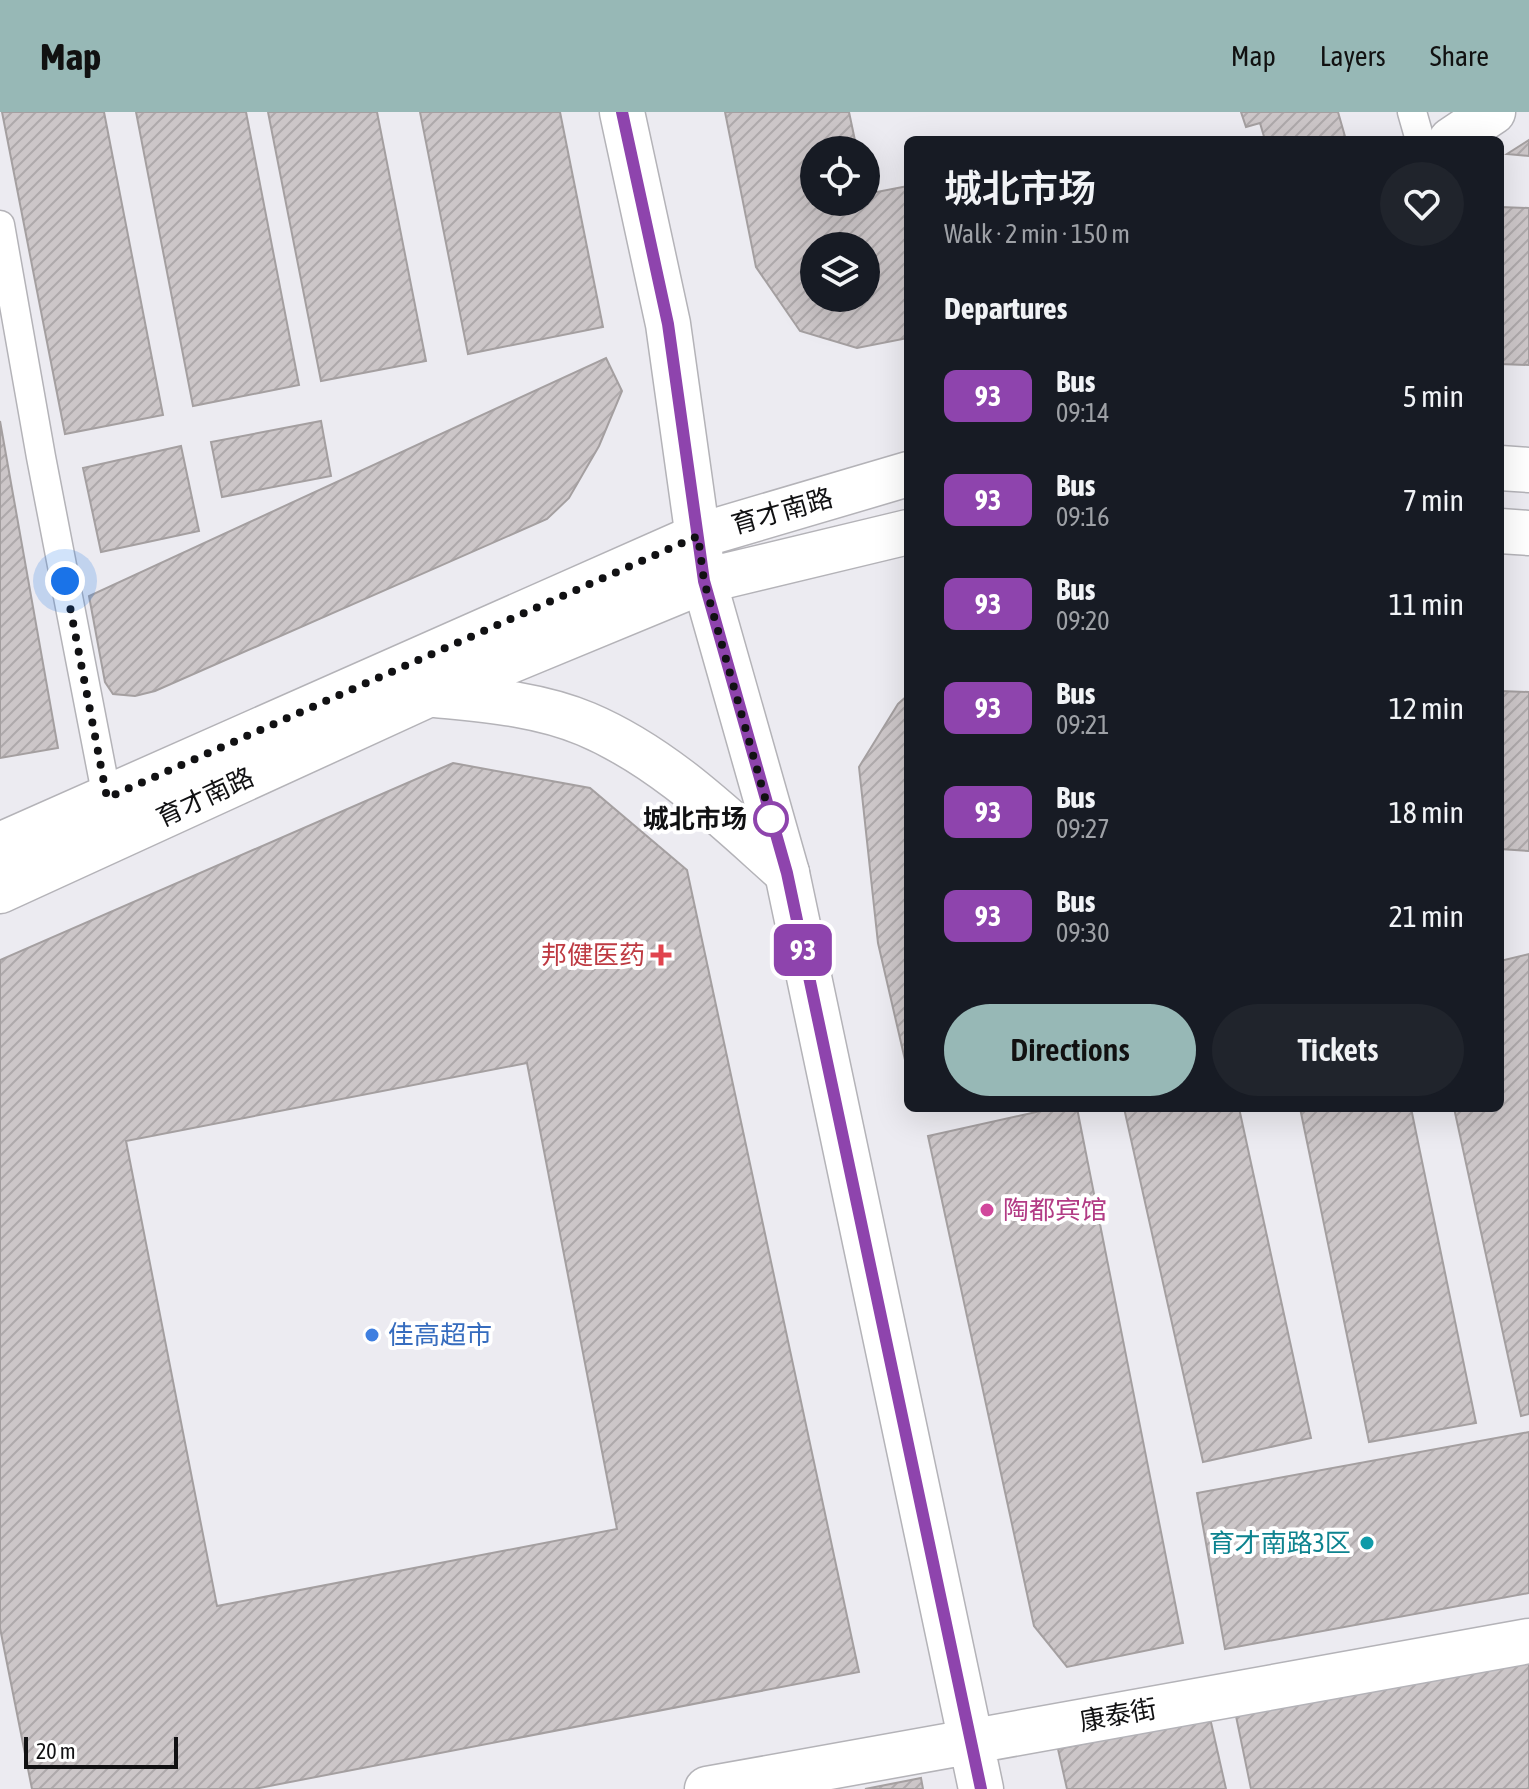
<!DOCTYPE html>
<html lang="en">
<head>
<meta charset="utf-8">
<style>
	body { margin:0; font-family:"Asap Condensed","Noto Sans SC",sans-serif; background:#20242c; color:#f1f3f6; height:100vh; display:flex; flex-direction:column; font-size:30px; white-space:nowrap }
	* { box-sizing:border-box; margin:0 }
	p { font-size:26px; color:#9ea1a6 }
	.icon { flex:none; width:44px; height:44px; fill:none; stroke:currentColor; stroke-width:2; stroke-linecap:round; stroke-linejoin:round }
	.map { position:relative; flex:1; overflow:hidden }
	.details { position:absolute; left:904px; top:24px; width:600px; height:976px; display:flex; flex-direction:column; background:#171b24; border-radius:12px; box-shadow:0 8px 32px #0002 }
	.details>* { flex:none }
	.badge { padding:0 16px; border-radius:12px; font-size:28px; line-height:52px }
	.fabs { position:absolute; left:800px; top:24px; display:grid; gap:16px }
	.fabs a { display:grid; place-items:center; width:80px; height:80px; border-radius:50%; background:#171b24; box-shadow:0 8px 32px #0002; font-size:40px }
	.scale { position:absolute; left:24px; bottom:20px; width:154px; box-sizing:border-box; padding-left:8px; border:4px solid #111113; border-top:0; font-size:22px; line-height:28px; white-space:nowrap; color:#111113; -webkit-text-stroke:6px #fff; paint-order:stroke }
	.you { position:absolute; width:40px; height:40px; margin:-20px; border:6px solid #fff; border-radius:50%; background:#1a73e8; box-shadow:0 0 0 12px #1a73e833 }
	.map>.badge { position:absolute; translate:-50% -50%; box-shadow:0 0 0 4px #fff }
	h2 { padding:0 40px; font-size:30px; line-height:72px }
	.round { display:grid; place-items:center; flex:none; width:84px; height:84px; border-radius:42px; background:#20242c }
	.summary { display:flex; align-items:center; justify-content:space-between; height:136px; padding:0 40px }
	h1 { font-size:38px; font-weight:600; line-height:60px }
	.cta { display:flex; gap:16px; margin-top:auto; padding:16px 40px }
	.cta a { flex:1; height:92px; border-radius:48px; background:#97b8b6; color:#111; font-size:32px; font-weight:600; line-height:92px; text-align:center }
	.cta a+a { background:#20242c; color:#f1f3f6 }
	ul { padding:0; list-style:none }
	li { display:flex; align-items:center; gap:24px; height:104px; padding:0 40px }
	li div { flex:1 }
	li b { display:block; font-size:30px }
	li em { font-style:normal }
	li .badge { min-width:88px; font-weight:700; text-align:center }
	header { display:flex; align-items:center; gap:48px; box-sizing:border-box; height:112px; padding:0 40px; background:#97b8b6; color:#111 }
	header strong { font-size:38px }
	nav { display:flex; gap:44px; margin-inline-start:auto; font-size:28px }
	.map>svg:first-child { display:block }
</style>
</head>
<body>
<header>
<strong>Map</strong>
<nav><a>Map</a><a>Layers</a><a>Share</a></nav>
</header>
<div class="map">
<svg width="1529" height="1677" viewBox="0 0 1529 1677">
	<defs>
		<pattern id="building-hatch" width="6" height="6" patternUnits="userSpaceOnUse" patternTransform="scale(2)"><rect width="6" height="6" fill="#ccc6c8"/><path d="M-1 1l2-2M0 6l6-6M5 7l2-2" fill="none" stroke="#aea9ab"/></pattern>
	</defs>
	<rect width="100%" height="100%" fill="#ecebf1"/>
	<path fill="url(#building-hatch)" stroke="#a49fa0" stroke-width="2" fill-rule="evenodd" d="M2 0H104L163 303 65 322Z
		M136 0H246L299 273 193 294Z
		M268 0H377L426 249 321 269Z
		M420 0H560L603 215 468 242Z
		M725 0H849L857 38H814V90H866V82L908 74V226L857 236 800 219 756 155ZM814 134H866V186H814Z
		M1241 0H1338L1346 28H1265L1260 11 1246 15Z
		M1529 28V44L1507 42Z
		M1500 95 1529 96V253L1500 252Z
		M606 246 622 279 599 334 569 386 547 407 155 579 135 584 113 582 105 570 89 484Z
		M0 309 58 636 0 646Z
		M321 309 331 364 222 385 211 330Z
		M181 334 199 419 101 440 83 356Z
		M1500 579 1529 580V739L1500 737Z
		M908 583V961L878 831 859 655 898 592Z
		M453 651 590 676 687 758 859 1560 254 1677H32L0 1516V848Z
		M1529 842V1302L1521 1304 1454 996H1500V849Z
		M527 951 617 1417 217 1494 126 1029Z
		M1054 996H1077L1183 1531 1067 1555 1034 1514 928 1024Z
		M1124 996H1239L1311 1326 1203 1350Z
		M1300 996H1411L1476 1311 1369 1330Z
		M1529 1320V1481L1225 1537 1197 1381Z
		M1529 1551V1677H1251L1236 1604Z
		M1210 1606 1226 1677H1067L1058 1637Z
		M921 1666 923 1677H865Z"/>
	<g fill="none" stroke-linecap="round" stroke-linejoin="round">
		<defs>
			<path id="lane" d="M1412 0 1420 28
				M0 113 41 345 107 686"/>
			<path id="street" d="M622 0 668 212 704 469 787 761 981 1677
				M1451 28 1493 0
				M707 1677 1529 1529"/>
			<path id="secondary" d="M1500 356 1529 358
				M1500 419 1529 421
				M436 583C486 588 539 592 586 612 664 645 725 706 787 761
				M0 733 698 424 908 362
				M0 779 430 582 704 469 908 420"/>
		</defs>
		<use href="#lane" stroke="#b4b3b8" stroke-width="31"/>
		<use href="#street" stroke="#b4b3b8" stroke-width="47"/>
		<use href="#secondary" stroke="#b4b3b8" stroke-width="47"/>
		<use href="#lane" stroke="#fff" stroke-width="28"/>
		<use href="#street" stroke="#fff" stroke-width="44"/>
		<use href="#secondary" stroke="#fff" stroke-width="44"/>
	</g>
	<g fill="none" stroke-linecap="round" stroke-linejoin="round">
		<defs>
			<path id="line" d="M622 0 668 212 704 469 787 761 981 1677"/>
		</defs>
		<use href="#line" stroke="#fff" stroke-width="18"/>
		<use href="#line" stroke="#8e44ad" stroke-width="12"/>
		<path stroke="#111113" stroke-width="8" stroke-dasharray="0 14.4" d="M65 469 107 686 698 424 704 469 771 707"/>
	</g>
	<circle fill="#fff" stroke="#8e44ad" stroke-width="4" cx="771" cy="707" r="16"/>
	<path fill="#e0444e" stroke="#fff" stroke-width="3" d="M657 831h8v8h8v8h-8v8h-8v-8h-8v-8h8z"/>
	<circle fill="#d1479c" stroke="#fff" stroke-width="3" cx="987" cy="1098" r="8"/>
	<circle fill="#3f7fe0" stroke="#fff" stroke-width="3" cx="372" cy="1223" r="8"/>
	<circle fill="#0f9aa8" stroke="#fff" stroke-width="3" cx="1367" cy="1431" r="8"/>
	<g text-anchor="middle" stroke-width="8" stroke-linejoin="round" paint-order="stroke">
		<g font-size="26" fill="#111113" stroke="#fff">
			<text transform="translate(782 399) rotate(-16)" y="9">育才南路</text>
			<text transform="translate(205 685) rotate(-25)" y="9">育才南路</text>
			<text transform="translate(1118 1603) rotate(-10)" y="9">康泰街</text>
		</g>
		<g font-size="26" font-weight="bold" fill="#111113" stroke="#fff" text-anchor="end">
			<text x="747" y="716">城北市场</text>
		</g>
		<g font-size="26" fill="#be3a42" stroke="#fff" text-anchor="end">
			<text x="645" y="852">邦健医药</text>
		</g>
		<g font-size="26" fill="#b23c85" stroke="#fff" text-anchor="start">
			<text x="1003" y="1107">陶都宾馆</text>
		</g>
		<g font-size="26" fill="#366cbe" stroke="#fff" text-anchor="start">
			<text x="388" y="1232">佳高超市</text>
		</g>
		<g font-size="26" fill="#0d838f" stroke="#fff" text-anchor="end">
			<text x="1351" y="1440">育才南路3区</text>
		</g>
	</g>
</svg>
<div class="fabs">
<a><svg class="icon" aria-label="locate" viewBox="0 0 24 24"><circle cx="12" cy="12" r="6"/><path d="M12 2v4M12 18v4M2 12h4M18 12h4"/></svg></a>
<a><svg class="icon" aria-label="layers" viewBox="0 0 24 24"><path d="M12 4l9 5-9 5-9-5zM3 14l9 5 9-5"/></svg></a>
</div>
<div class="scale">20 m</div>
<div class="you" style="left:65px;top:469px"></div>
<b class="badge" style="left:803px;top:838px;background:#8e44ad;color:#fff">93</b>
<section class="details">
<div class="summary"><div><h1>城北市场</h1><p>Walk · 2 min · 150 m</p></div><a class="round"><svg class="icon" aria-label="heart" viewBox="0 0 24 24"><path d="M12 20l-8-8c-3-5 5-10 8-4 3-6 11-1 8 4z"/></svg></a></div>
<h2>Departures</h2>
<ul>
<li><span class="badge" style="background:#8e44ad;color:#fff">93</span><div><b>Bus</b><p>09:14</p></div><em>5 min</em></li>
<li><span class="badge" style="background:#8e44ad;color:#fff">93</span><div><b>Bus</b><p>09:16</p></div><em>7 min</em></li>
<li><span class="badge" style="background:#8e44ad;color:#fff">93</span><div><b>Bus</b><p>09:20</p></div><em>11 min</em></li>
<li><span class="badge" style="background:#8e44ad;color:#fff">93</span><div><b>Bus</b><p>09:21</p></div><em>12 min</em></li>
<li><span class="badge" style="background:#8e44ad;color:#fff">93</span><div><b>Bus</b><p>09:27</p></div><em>18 min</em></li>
<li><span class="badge" style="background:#8e44ad;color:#fff">93</span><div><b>Bus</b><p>09:30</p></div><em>21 min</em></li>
</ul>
<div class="cta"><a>Directions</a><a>Tickets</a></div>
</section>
</div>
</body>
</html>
